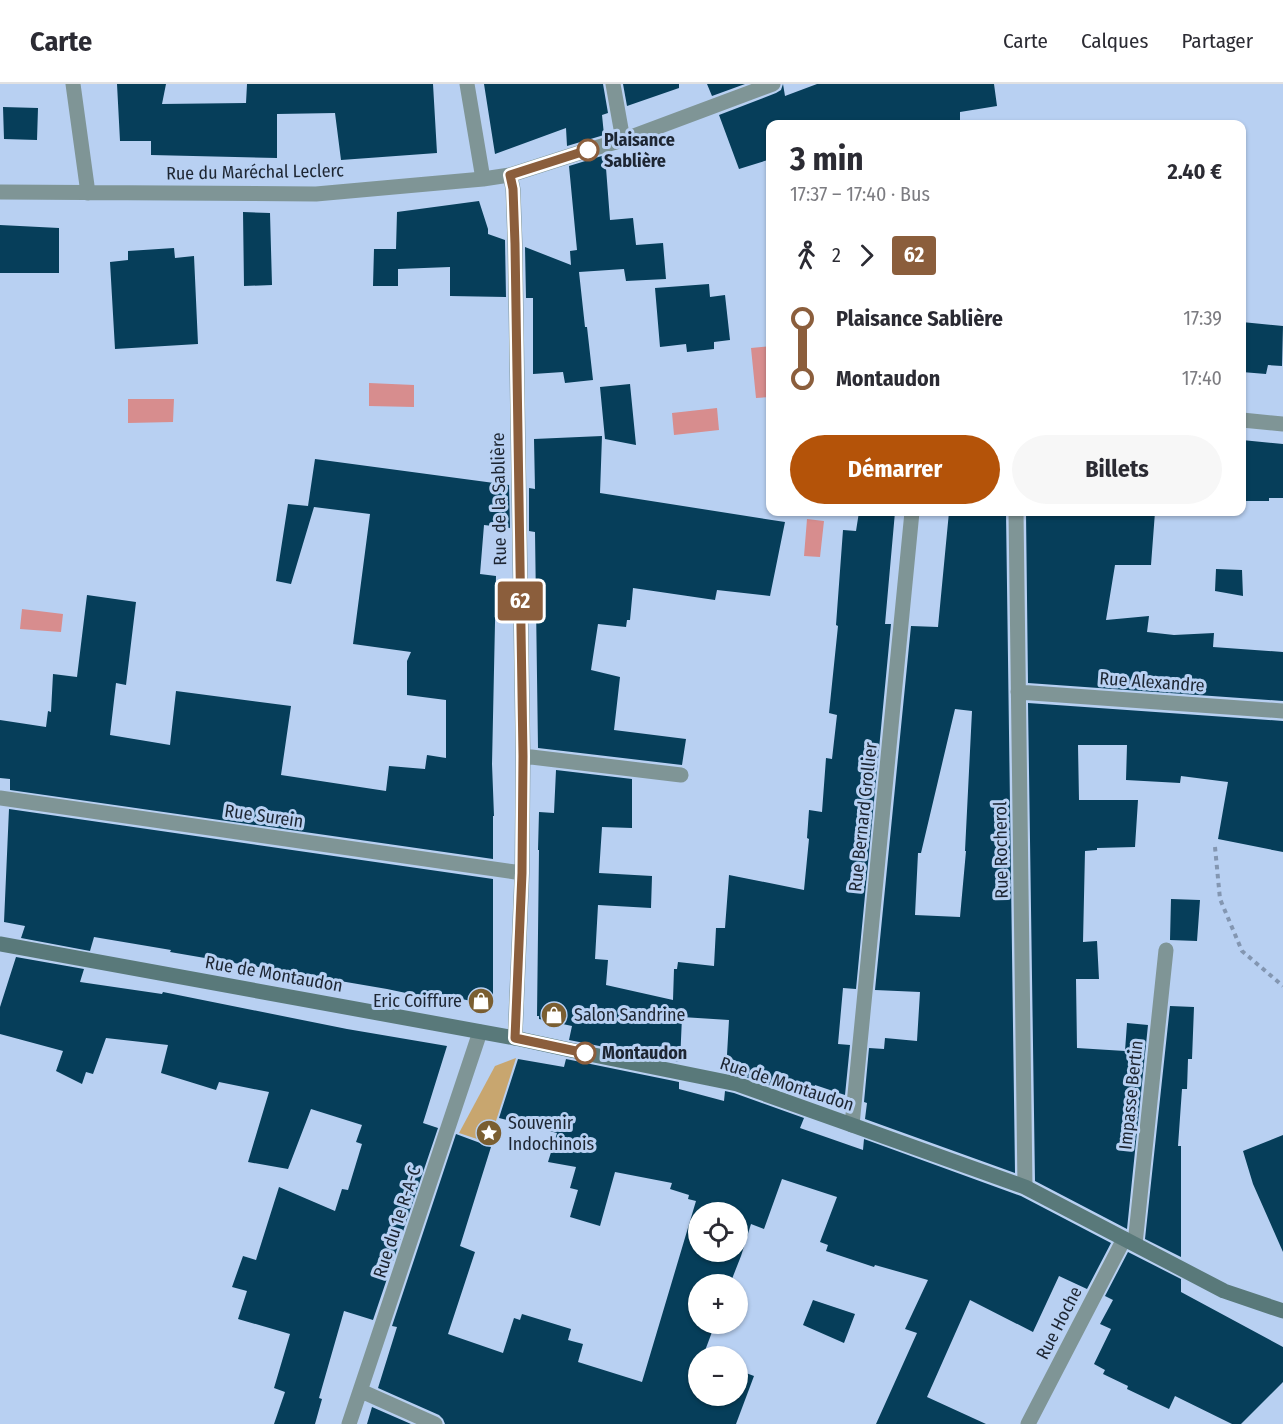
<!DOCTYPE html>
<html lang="fr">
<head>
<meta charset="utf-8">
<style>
	body { margin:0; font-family:"Fira Sans Condensed",sans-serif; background:#f7f7f7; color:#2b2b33; height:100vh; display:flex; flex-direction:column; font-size:22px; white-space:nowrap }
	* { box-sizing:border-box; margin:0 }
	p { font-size:20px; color:#7c7c81 }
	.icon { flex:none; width:33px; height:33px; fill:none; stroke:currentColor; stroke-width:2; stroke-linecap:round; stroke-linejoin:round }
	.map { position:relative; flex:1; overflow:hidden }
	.details { position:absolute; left:766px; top:36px; width:480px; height:396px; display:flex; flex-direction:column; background:#fff; border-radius:12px; box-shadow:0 2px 4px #0004 }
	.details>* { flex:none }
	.badge { padding:0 12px; border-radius:4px; font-size:21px; line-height:39px }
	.tools { position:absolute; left:688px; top:1118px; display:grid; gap:12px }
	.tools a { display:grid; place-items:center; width:60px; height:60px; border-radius:50%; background:#fff; box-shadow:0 2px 4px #0004; font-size:30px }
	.map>.badge { position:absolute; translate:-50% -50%; box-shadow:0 0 0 3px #fff }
	.legs { display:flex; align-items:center; gap:9px; height:66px; padding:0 24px; font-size:20px }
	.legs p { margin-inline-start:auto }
	.summary { display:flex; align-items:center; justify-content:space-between; height:102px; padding:0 24px }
	h1 { font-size:33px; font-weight:700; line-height:45px }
	.button { display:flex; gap:12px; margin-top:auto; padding:12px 24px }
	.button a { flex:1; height:69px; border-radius:36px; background:#b45309; color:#fff; font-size:24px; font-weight:700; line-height:69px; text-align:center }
	.button a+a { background:#f7f7f7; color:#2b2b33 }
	ul { padding:0 24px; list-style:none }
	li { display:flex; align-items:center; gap:21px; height:60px; font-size:22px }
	li i { display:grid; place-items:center; width:9px; height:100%; margin:0 8px; background:currentColor }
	li i::after { content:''; width:15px; height:15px; margin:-8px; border:4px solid; border-radius:50%; background:#fff }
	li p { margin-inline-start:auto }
	li:first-child i { background:linear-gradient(#0000 50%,currentColor 0) }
	li:last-child i { background:linear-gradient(currentColor 50%,#0000 0) }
	header { display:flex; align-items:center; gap:36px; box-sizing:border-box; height:84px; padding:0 30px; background:#fff; border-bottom:2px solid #e1e1e2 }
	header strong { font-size:28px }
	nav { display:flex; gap:33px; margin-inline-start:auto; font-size:21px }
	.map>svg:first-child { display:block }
</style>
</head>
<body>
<header>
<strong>Carte</strong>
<nav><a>Carte</a><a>Calques</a><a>Partager</a></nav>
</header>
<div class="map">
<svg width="1283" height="1340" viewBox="0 0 1283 1340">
	<rect width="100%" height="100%" fill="#b8d0f2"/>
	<path fill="#c8a66f" d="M516 974 489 1059 459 1049 495 982Z"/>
	<path fill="#d78d8e" d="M771 262V313L756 314 751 264Z
		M369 299 414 301V323L369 322Z
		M128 315H174L173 338 128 339Z
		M717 324 719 346 674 351 672 329Z
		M807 435 824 437 820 473 804 472Z
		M22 525 63 530 61 548 20 545Z"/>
	<path fill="#063e5a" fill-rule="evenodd" d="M117 0H166L162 20 246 19 247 0H433L437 69 341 76 335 29 277 30V74L151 71V57H120Z
		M484 0H603L608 29 602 31 604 51 567 62 566 44 495 70Z
		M623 0H679V4L627 22Z
		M707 0H745L712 12Z
		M783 0 785 12 817 0H994L997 22 960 28V40H771V75L739 85 719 31 776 9 781 6Z
		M3 23 38 24 37 56 4 55Z
		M605 71 610 136 633 134 636 161 663 159 666 195 626 197 624 185 579 188 585 243H587L593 296 565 299 563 288 533 290V214H526L525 163 571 181 570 167 577 166 569 82Z
		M479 117 488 145V150L505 156 506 213 450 212V183L398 185V202H373L374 165H396L397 128Z
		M243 128 270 129 272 201 244 202Z
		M0 141 59 144V189H0Z
		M174 164 175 174 194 172 198 260 115 265 110 178 128 176V167Z
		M709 200 710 213 725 211 730 256 714 258V265L687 268 686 260 660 263 655 204Z
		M1242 238 1283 242 1282 282 1268 281 1266 290 1242 288Z
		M630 300 636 361 605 355 600 303Z
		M602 352 600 409 785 438 770 512 717 506 715 516 633 504 630 536H627L626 543 598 540 591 586 620 593 614 646 686 655 682 681 538 664 535 448 529 447V404L535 405 534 355Z
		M1242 356 1283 360V414H1269V417H1242Z
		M315 375 509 401 510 444 484 441 480 490 496 492 492 680 494 732H493V775L10 706V695L0 694V636L46 643 48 627 51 628 53 590 77 593 87 511 136 518 126 601 116 599 110 651 170 661 176 607 291 622 281 691 386 707 389 682 425 685 427 671 446 674V616L407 611V577L411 568 353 560 370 430 314 423 291 500 276 497 288 420 308 422Z
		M859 428H895L885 540H891L856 905 843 904 838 960 850 961 845 1011 815 1001 810 1016 740 991 726 988 729 936 682 933 680 978 569 956 572 942 539 935V932H537L539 766H538L539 728 554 729 556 686 632 695V744L602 743 599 789 652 792 651 824 598 821 595 875 608 876 606 901 673 916 674 885H677L678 878 714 882 716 844H725L729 791 804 806 809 755 807 754 809 726 822 728 826 674 832 675 837 631 829 629 838 542 836 541 843 446 856 447Z
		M949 428H1006L1015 1089 865 1035 867 1019 864 1018 869 964 884 965 885 954 917 957 920 908 875 906 911 542 938 543ZM955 625 972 627 965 767H966L960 833 915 831 918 769H921Z
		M1026 428H1155L1151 481H1115L1106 536 1149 532 1147 548 1174 551 1214 549 1213 563 1283 568V617L1028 599Z
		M1216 485 1242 486 1243 512 1215 507Z
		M1028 619 1283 637V768L1218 755 1228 698 1181 692 1180 699 1126 696 1127 661H1078L1079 716H1138L1135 763 1097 764V766L1085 767 1083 858 1097 857 1099 895H1076L1077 964 1125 967 1127 939 1148 941 1127 1145 1035 1097Z
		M9 725 493 795V922L462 915 425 913 387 905 170 868 171 866 94 853 90 867 21 854 25 842 4 838Z
		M1171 815 1200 816 1197 857 1170 856Z
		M16 873 84 885 80 898 162 910 163 908 347 945 447 962 423 1039 438 1044 373 1236 344 1227 319 1314 322 1315 315 1340H274L285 1308 274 1304 290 1250 238 1235 247 1207 232 1203 243 1172 256 1176 279 1103 335 1127 342 1105 348 1106 362 1060 356 1058 362 1041 311 1025 288 1085 248 1078 269 1008 219 998 216 1006 161 989 168 961 106 954 93 990 86 988 82 1000 56 987 63 967 0 950V923Z
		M1170 922 1194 923 1192 975H1188L1187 1005H1182L1178 1062H1181V1173L1145 1155Z
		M518 975 564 983 566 975 679 998V1005L724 1017 725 1007 734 1009 804 1034 800 1044 863 1066 864 1055 1021 1112 1111 1159 1087 1205 1059 1192 1033 1248 970 1216 927 1313 986 1340H876L917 1249 905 1245 928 1196 875 1181 874 1183 826 1167 828 1161 820 1158 837 1113 782 1095 764 1145 751 1140 741 1172 730 1200H699V1239H711L715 1240 703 1272H699V1311H738V1286L754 1292 736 1340H445L443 1335 439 1331 378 1304 397 1243 392 1242 456 1050 491 1063 460 1162 475 1168 448 1250 503 1269 514 1234 520 1236 522 1230 571 1245 568 1256 583 1260 578 1278 642 1298 696 1117 688 1115 689 1111 670 1105 672 1099 615 1088 600 1142 570 1133 578 1106 570 1104 576 1083 548 1078 557 1049 499 1034ZM699 1128H738V1167H699Z
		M1283 1051V1168L1253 1100 1243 1067Z
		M1128 1168 1181 1195V1208L1283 1263V1298L1241 1340H1232L1175 1312 1169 1325 1127 1305 1128 1302 1103 1290 1105 1286 1094 1280 1111 1245 1100 1240 1113 1216 1105 1212Z
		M813 1216 855 1230 844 1259 803 1241Z
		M372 1323 411 1340H367Z"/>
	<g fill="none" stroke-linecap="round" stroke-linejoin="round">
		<path stroke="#8396b1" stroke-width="4" stroke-dasharray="4.5 4.5" stroke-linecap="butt" d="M1215 763 1220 815 1242 867 1283 902"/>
		<path stroke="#7f9596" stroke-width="15" d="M73 0 88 109
			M467 0 483 95
			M613 0 623 56
			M510 91 513 105 515 160 523 672 522 789 515 954
			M0 108 316 110 483 95 510 91 588 66 623 56 773 0
			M1242 336 1283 340
			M1016 428 1025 1103
			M1018 608 1283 627
			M523 672 681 691
			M0 714 522 789
			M852 1041 912 428
			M1135 1160 1166 866
			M361 1307 435 1340
			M349 1340 480 948
			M1028 1340 1124 1155"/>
		<path stroke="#59797a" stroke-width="15" d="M0 860 515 954 589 970 737 1000 852 1041 1025 1103 1224 1207 1283 1227"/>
	</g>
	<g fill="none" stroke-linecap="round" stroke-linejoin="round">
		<defs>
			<path id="line-1" d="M585 969 515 954 522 789 523 672 515 160 513 105 510 91 588 66"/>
		</defs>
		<use href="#line-1" stroke="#fff" stroke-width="14"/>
		<use href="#line-1" stroke="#8b5e3c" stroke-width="9"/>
	</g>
	<defs>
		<symbol id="shop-disc" viewBox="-11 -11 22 22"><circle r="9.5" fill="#7a5e31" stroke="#b8d0f2"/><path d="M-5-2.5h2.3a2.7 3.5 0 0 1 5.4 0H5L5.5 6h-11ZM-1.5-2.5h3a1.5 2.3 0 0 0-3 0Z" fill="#fff"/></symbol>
		<symbol id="sight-disc" viewBox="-11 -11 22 22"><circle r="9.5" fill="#7a5e31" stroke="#b8d0f2"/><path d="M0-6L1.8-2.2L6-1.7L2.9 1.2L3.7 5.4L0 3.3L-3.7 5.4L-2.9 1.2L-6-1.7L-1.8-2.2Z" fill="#fff"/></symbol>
	</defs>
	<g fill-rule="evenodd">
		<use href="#shop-disc" x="466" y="902" width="30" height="30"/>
		<use href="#shop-disc" x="539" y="916" width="30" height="30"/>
		<use href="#sight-disc" x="474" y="1034" width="30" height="30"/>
	</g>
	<g fill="#fff" stroke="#8b5e3c" stroke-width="3">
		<circle cx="588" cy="66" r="10"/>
		<circle cx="585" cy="969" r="10"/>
	</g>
	<g text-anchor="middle" stroke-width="6" stroke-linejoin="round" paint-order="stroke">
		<g font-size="18" font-weight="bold" fill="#1d2633" stroke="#b8d0f2" text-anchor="start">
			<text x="604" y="62">Plaisance<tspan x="604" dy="21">Sablière</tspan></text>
			<text x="602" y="975">Montaudon</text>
		</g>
		<g font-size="18" fill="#1d2633" stroke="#b8d0f2">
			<text transform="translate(255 88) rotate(-1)" y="6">Rue du Maréchal Leclerc</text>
			<text transform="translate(499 415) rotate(-91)" y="6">Rue de la Sablière</text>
			<text transform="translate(1152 598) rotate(4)" y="6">Rue Alexandre</text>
			<text transform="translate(264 732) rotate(8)" y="6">Rue Surein</text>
			<text transform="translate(863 733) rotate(-84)" y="6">Rue Bernard Grollier</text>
			<text transform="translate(1001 766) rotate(-91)" y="6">Rue Rocherol</text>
			<text transform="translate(274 890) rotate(10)" y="6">Rue de Montaudon</text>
			<text transform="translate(787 1000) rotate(18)" y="6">Rue de Montaudon</text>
			<text transform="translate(1131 1011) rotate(-84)" y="6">Impasse Bertin</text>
			<text transform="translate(397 1138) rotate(-72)" y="6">Rue du 1e R-A-C</text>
			<text transform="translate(1059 1239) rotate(-63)" y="6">Rue Hoche</text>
		</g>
		<g font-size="18" fill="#1d2633" stroke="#b8d0f2" text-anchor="start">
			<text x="462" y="923" text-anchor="end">Eric Coiffure</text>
			<text x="574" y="937">Salon Sandrine</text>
			<text x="508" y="1045">Souvenir<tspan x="508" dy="21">Indochinois</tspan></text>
		</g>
	</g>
</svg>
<div class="tools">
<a><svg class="icon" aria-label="locate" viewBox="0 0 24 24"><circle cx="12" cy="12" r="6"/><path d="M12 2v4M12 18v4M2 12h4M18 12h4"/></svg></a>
<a>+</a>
<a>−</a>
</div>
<b class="badge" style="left:520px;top:517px;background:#8b5e3c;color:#fff">62</b>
<section class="details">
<div class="summary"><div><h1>3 min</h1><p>17:37 – 17:40 · Bus</p></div><b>2.40 €</b></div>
<div class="legs"><svg class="icon" aria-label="walk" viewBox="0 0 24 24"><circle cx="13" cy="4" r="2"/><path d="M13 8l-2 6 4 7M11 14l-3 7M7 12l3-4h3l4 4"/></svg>2<svg class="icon" aria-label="forward" viewBox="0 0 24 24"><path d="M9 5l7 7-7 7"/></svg><b class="badge" style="background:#8b5e3c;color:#fff">62</b></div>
<ul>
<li><i style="color:#8b5e3c"></i><b>Plaisance Sablière</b><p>17:39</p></li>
<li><i style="color:#8b5e3c"></i><b>Montaudon</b><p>17:40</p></li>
</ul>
<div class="button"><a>Démarrer</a><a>Billets</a></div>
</section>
</div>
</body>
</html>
